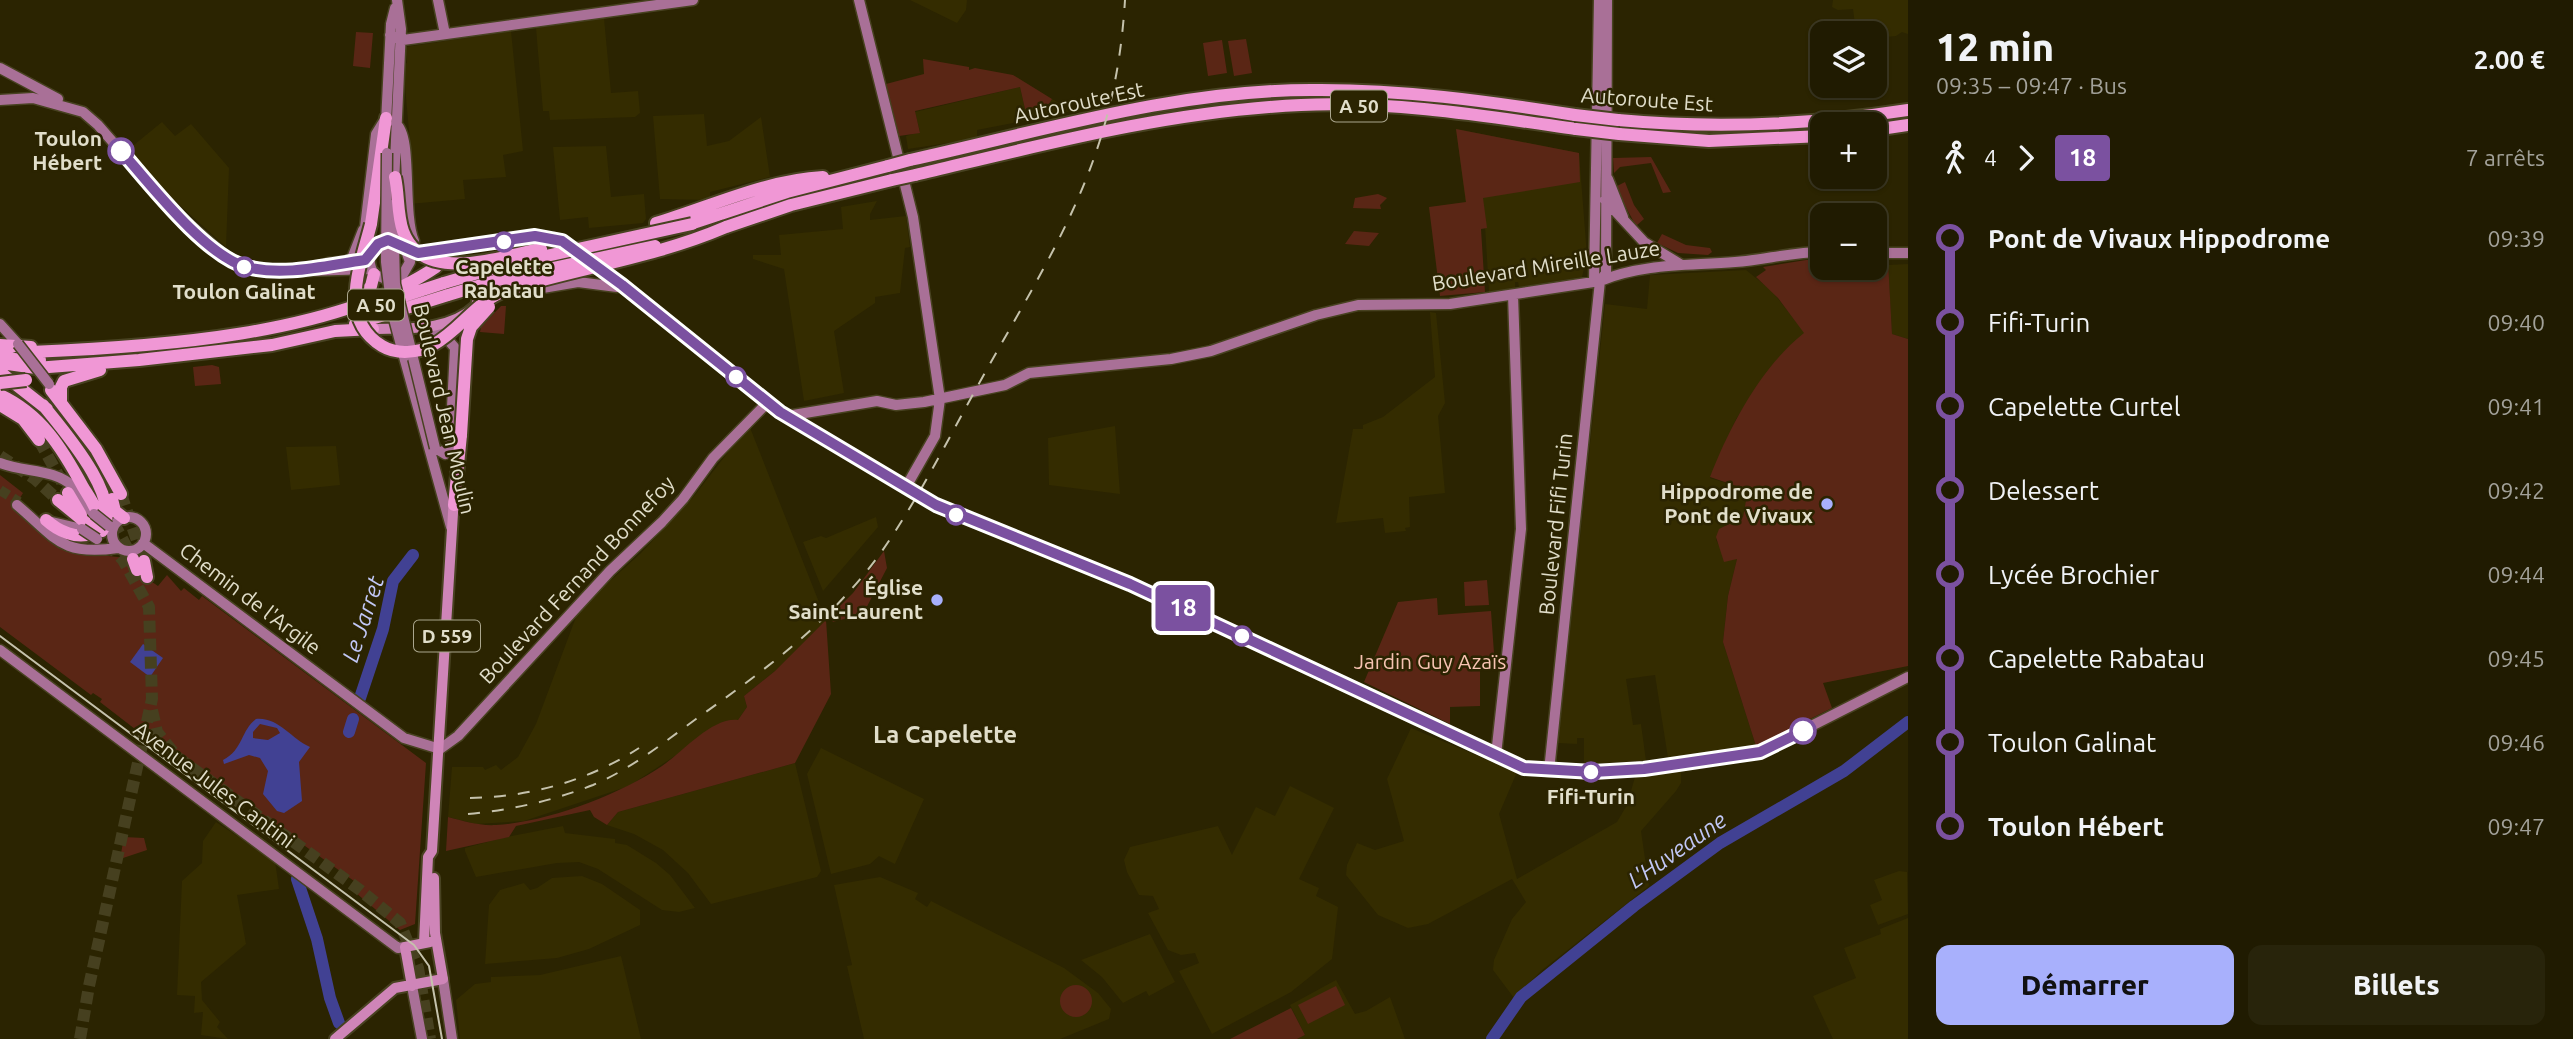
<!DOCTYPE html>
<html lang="fr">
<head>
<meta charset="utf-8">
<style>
	body { margin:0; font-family:Ubuntu,sans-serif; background:#28240b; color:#f1f3f6; height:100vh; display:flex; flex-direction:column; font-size:26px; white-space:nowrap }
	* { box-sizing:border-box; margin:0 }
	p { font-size:23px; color:#a2a199 }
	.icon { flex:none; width:38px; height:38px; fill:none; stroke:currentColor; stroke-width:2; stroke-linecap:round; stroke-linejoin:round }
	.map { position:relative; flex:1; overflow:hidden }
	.details { display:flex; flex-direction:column; background:#201b01; width:665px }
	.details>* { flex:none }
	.badge { padding:0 14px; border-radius:5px; font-size:24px; line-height:46px }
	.tools { position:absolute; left:1810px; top:21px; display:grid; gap:14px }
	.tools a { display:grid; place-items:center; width:77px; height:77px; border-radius:14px; background:#201b01; box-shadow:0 2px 5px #0004,0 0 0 2px #3d3923; font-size:35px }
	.map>.badge { position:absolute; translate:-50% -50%; box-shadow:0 0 0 4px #fff }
	.legs { display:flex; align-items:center; gap:10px; height:77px; padding:0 28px; font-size:23px }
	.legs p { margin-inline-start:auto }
	.summary { display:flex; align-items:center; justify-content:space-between; height:119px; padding:0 28px }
	h1 { font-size:38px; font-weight:800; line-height:52px }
	.cta { display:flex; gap:14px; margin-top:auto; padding:14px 28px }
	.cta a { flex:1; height:80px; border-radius:14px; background:#a8b0fc; color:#111; font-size:28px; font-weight:800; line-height:80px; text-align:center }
	.cta a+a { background:#28240b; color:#f1f3f6 }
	ul { padding:0 28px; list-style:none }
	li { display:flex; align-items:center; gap:24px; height:84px; font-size:26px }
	li i { display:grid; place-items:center; width:10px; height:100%; margin:0 9px; background:currentColor }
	li i::after { content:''; width:18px; height:18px; margin:-9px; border:5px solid; border-radius:50%; background:#201b01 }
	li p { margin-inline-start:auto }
	li:first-child i { background:linear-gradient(#0000 50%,currentColor 0) }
	li:last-child i { background:linear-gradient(currentColor 50%,#0000 0) }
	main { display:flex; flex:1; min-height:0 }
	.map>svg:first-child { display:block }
</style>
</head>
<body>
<main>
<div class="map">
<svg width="1908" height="1039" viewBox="0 0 1908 1039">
	<rect width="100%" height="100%" fill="#2b2401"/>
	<path fill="#342c00" d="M910 0H967L966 10 957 23Z
		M1833 0H1908V34L1902 32 1896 36 1874 38V33H1856L1853 9 1838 10 1832 7Z
		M604 18 611 93 638 91 640 113 635 117 550 120 549 111H543L536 28Z
		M511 31 523 151 503 155 506 177 463 180 465 199 409 204 410 142 403 64 407 63 405 47Z
		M1020 87 1025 109 1048 104 1052 99 1073 111 977 130V136L968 140 908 149 906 136 920 132 915 112Z
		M704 114 707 146 729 141 761 117 770 177 710 192V200L660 199 653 116Z
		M162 122 175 136 191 124 229 168 226 247 161 188 129 149Z
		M1456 129 1579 153 1587 256 1582 277 1519 287 1518 282H1515V288L1489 292 1484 209 1467 212Z
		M606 146 611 197 644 194 646 219 643 223 589 228 588 217 560 220 553 147Z
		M877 201 870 214V220L906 216 910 247 905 248 900 293 875 297V303L834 331 844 393 804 401 784 269 753 259V255H781L779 235 843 229 841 207Z
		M1908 264V339L1892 334 1888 265Z
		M1746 270 1772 291 1805 333 1767 373 1736 419 1710 478 1749 490 1743 517 1720 529 1716 540 1723 553 1737 559 1728 596 1723 642 1756 746 1668 758 1655 675 1626 679 1633 725 1641 724 1646 761 1584 764V738H1577V744L1558 743 1605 304 1647 309 1650 275Z
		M1430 312 1436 313 1445 403 1438 416 1445 493 1409 497 1410 527 1405 528 1406 531 1385 533 1383 518 1336 523 1353 429H1363V425L1383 417 1435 377Z
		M749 425 826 620 775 671 744 696 747 707 738 720 687 748 629 786 524 821 476 824 448 817 452 767H483L485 770 496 765 501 770 518 757 536 724 576 617 601 589 641 553 694 496Z
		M1115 426 1120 494 1049 485 1048 438Z
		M336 446 340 485 291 490 286 447Z
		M876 517 878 527 823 591 803 542 821 536 826 538Z
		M1411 728 1517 772 1499 814 1517 879 1617 822 1627 805 1635 777 1681 771V783L1676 791 1641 831 1649 886 1541 971 1514 998 1493 970 1494 960 1512 919 1526 902 1512 879 1428 924 1408 928 1378 915 1346 875 1347 865 1357 843 1375 850 1404 841 1387 779Z
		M821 748 924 799 895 864 879 856 870 864 831 874 807 774Z
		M795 763 821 871 817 877 711 904 688 873 663 850 634 834 607 825 618 812Z
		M1290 786 1334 808 1299 879 1319 888 1316 896 1338 907 1332 959 1291 992 1212 1034 1179 971 1199 963 1195 953 1181 955 1168 950 1148 913 1159 909 1153 896 1139 895 1127 872 1124 860 1130 847 1218 826 1232 855 1256 807 1275 816Z
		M216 822 275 861 279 889 237 895 246 944 201 982 202 1000 220 1022 217 1027 228 1039 201 1035 203 1012 194 1013 195 996 177 995 182 881 202 863 203 841Z
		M563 826 565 833 615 839V843L627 845 656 863 670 875 695 908 679 912 662 910 598 869 579 862 557 863 476 877 465 851V848L502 838Z
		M1899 871 1907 872 1908 914 1878 925 1870 905 1882 900 1874 880Z
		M582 876 602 884 640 910V925L589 949 557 958 485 964 489 905 500 890 524 883 530 890 537 888 552 878Z
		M880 877 918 893 915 899 927 907 931 901 1064 968 1098 993 1111 1009 1109 1019 1060 1039H864L847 966 852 965 834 885Z
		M1908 918V1039H1833L1813 996 1856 978 1844 948 1881 934 1880 929Z
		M1150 934 1175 982 1149 996 1146 991 1123 1003 1102 977 1081 960Z
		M621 956 641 1039H460L456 1000 475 984 491 982V977L540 975Z
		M1336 980 1355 1014 1366 1011 1390 997 1405 1039H1297L1305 1035 1290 1005Z"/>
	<path fill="#5a2615" d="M356 32 373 33 370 68 353 66Z
		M1246 39 1252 73 1234 76 1228 41Z
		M1222 40 1227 73 1208 76 1203 43Z
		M923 59 969 67V70L975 68 1013 75 1052 99 1049 104 1025 109 1020 87 915 111 920 133 899 136 886 84 924 74Z
		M1456 129 1579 153 1580 182 1483 198 1487 228 1481 229 1485 292 1440 296 1429 207 1466 202Z
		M1651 157 1671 192 1663 193 1651 163 1620 167 1614 173 1613 158Z
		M1625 182 1634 205 1644 219 1636 226 1615 187Z
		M1378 194 1387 198 1380 205 1381 209 1353 208 1355 198Z
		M1354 231 1379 233 1369 246 1345 244Z
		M1662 234 1686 245 1710 248 1712 252 1708 255 1678 253 1657 243Z
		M1806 260H1822V268H1874V261H1888L1892 334 1908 339V666L1823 683 1832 708 1756 746 1723 642 1728 596 1737 559 1724 562 1716 537 1719 529 1743 517 1748 490 1710 477C1730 426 1760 368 1804 333L1778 298 1756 277 1766 270 1763 267Z
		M501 306H506L504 334 480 332 481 327Z
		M212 365 219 367 221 384 195 386 193 367Z
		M0 475 23 493 15 506 71 552 127 558 136 571 158 586 167 575 181 591 184 588 199 600 202 596 426 763 415 924 400 930 356 893 361 886 221 786 219 788 204 777 201 780 100 702 102 699 93 693 91 695 0 627Z
		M884 551 887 568 861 618 855 616 833 622 830 616 853 593Z
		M1487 580 1489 605 1465 606 1464 582Z
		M1437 598 1438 615 1491 611 1495 667 1480 665V706L1450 707V724L1364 682 1398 602Z
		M826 620 831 694 795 763 618 812 607 825 594 817 590 810 516 826 509 837 446 851 448 817C464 821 479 826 496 825 548 822 619 795 662 766 683 752 712 717 738 720L747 707 744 696 775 671Z
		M124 837 144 838 147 850 120 859Z
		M1060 1001a16 16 0 1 1 32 0a16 16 0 1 1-32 0Z
		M1336 986 1345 1005 1308 1024 1298 1005Z
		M1291 1008 1305 1035 1297 1039H1230Z"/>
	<path fill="#414193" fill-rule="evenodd" d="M143 644 163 658 150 677 130 662Z
		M256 719C279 717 291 739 310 747L299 762 302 801 284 813 277 811 263 794 268 771 260 758 249 755 224 764 223 760C243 750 241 730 256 719ZM260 724 277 728 280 733 268 740 253 738V732Z"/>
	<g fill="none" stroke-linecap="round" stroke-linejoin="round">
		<path stroke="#414193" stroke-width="12" d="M360 698 383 629 393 581 413 555
			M349 732 353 719
			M297 879 317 939 330 998 339 1023
			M1492 1039 1521 997 1634 906 1720 843 1844 771 1908 722"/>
		<path stroke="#46401f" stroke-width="10" stroke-dasharray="10 5" stroke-linecap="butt" d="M0 490 19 502"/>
		<path stroke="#46401f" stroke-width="12" stroke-dasharray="12 6" stroke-linecap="butt" d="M39 440 68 493
			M0 456 35 479 58 500
			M121 494 144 561
			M105 507 133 559
			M152 710 157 732 177 757 360 890 400 923 418 968 430 1039
			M80 1039 89 986 152 699 149 607 123 560 91 527"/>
		<defs>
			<path id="secondary" d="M438 0 445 34
				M859 0 913 217 940 399 935 436 906 487
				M390 35 403 40 693 0
				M0 68 58 99
				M0 100 33 98 83 112 98 125 171 209 232 262 248 268 305 271 371 269
				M386 122 391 24 395 8
				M396 124C413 136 402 212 414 241
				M1608 179 1623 217
				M394 184 401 29 397 0
				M1605 200 1644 242 1680 264
				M364 236 376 134 384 121
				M405 248 410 262 402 276 390 281 374 274C365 259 371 245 388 240L418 253 535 236C559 236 572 249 589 265
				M1874 253H1908
				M351 261 363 230
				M328 263 365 260
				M593 264 780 412 936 505 1130 584 1524 768 1549 771H1622L1760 752 1908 677
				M1594 282 1599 0
				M519 292 578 282 617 287
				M0 324 18 344
				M426 328 442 333 455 348 450 447 445 454 435 448
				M404 357 451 527
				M787 416 877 401 896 405 924 402 1005 385 1029 373 1171 359 1211 351 1316 315 1358 305 1450 304 1600 281C1644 263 1689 266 1735 262 1764 260 1792 252 1822 252
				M0 463C25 473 53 468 74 487 82 494 86 506 94 514
				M17 505C57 539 61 556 118 548
				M112 534a17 17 0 1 1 34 0a17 17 0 1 1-34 0Z
				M52 522 82 529
				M143 543 404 738 440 749 458 736 610 571 662 522 683 499 713 458 768 402
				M0 650 390 942 398 948 405 947
				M1496 755 1521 529 1513 295
				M1549 771 1600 281 1606 273 1607 0
				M443 979 452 1039
				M412 986 422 1039"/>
			<path id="primary" d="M373 329C408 328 448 332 476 306L482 280
				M424 943 428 857 432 851 454 497
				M412 986 405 947 430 942
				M335 1039 395 988 443 979 435 933 434 878"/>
			<path id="highway" d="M1618 120C1716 129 1811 125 1908 110
				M1874 130 1908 125
				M1619 134 1709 141 1822 136
				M910 160C1042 131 1176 90 1311 90 1400 89 1487 101 1575 115
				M915 175C1042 145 1169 111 1301 105 1394 101 1485 116 1576 129
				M656 223C710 207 766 180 823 177
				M371 224 386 118
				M684 226 787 192 888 166
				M726 227 791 205 892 180
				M358 300 371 286 374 274
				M364 309 444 283
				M355 324 448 295
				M0 345 31 347
				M31 352C152 347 335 336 436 267
				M0 354 14 359 40 360
				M0 363 36 368 139 360 272 345 335 331 373 329
				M0 372 47 409
				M51 390 96 449 121 494
				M0 395C41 414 62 448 83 487 89 497 98 509 99 521L93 533C77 540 58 531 46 520
				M61 401V387L64 381 100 370
				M0 405 23 419 39 440
				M43 405C63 430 124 499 102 531
				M68 493 81 515
				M112 499 115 511 124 518
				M58 500 91 527
				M454 505 461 435
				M133 559 137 570
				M144 561 147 577"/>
		</defs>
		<use href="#secondary" stroke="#484221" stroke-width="13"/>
		<use href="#primary" stroke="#484221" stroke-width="14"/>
		<use href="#highway" stroke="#484221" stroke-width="16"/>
		<use href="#secondary" stroke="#a97097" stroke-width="10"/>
		<use href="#primary" stroke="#cf85b8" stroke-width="10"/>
		<use href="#highway" stroke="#f097d5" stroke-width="12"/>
		<path stroke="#c5c2ac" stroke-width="2" d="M0 636 414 945 429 966 442 1039"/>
		<path stroke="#c5c2ac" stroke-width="2" stroke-dasharray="12 12" stroke-linecap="butt" d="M470 798C530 797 588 781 639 748
			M468 814C511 810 552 801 593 785 631 769 663 743 696 719 765 670 832 621 882 551 923 492 955 425 991 362 1063 235 1116 151 1125 0"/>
		<defs>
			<path id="secondary-bridge" d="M387 153 386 262 392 311 404 357
				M393 205 395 284 435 448
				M18 344 49 384
				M94 514 109 526
				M82 529 97 539"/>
			<path id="highway-bridge" d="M1575 115 1618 120
				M1576 129 1619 134
				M888 166 910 160
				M395 177C399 195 397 214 403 231 423 286 501 256 541 249
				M892 180 915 175
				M371 224C361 264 337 319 382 346 397 355 418 353 433 345 462 329 477 299 510 289 583 267 656 257 726 227
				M444 283 505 265 692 224
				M448 295 498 280 655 246
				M0 383 26 380
				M461 435 467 339 471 327 489 307"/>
		</defs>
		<use href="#secondary-bridge" stroke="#484221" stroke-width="13" stroke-linecap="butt"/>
		<use href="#highway-bridge" stroke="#484221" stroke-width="16" stroke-linecap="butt"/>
		<use href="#secondary-bridge" stroke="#a97097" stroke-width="10"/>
		<use href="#highway-bridge" stroke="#f097d5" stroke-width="12"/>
	</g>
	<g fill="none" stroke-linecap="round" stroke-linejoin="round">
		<defs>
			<path id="line-1" d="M121 151C149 183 206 257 247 267 284 277 328 265 365 260L378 244 388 240 418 253 535 236 562 241 622 285 780 412 936 505 1130 584 1524 768 1593 772 1644 769 1760 752 1803 731"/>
		</defs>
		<use href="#line-1" stroke="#fff" stroke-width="16"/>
		<use href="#line-1" stroke="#7b51a0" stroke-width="10"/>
	</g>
	<g fill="#fff" stroke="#7b51a0" stroke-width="3.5">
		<circle cx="121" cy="151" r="12"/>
		<circle cx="504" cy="242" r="9"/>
		<circle cx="244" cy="267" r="9"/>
		<circle cx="736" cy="377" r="9"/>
		<circle cx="956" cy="515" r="9"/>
		<circle cx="1242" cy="636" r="9"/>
		<circle cx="1803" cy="731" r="12"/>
		<circle cx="1591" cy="772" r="9"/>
	</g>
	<g fill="#a8b0fc" stroke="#2b2401" stroke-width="2.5">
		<circle cx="1827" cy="504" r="7"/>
		<circle cx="937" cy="600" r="7"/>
	</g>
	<g text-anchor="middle" stroke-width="5" stroke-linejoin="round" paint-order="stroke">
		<g fill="#2b2401" stroke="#aaa68e" stroke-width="2">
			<rect x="1331" y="90.5" width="56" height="31" rx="5"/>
			<rect x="348" y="289.5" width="56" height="31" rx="5"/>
			<rect x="414" y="620.5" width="66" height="31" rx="5"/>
		</g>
		<g font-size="19" font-weight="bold" fill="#e1deca">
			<text x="1359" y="113">A 50</text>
			<text x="376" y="312">A 50</text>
			<text x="447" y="643">D 559</text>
		</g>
		<g font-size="21" fill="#e1deca" stroke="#2b2401">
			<text transform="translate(1647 100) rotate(4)" y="7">Autoroute Est</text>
			<text transform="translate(1079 103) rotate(-12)" y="7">Autoroute Est</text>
			<text transform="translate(1546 266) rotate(-9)" y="7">Boulevard Mireille Lauze</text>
			<text transform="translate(444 409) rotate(77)" y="7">Boulevard Jean Moulin</text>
			<text transform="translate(1556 524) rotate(-84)" y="7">Boulevard Fifi Turin</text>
			<text transform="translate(577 580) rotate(-47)" y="7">Boulevard Fernand Bonnefoy</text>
			<text transform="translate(250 599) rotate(37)" y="7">Chemin de l'Argile</text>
			<text transform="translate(214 785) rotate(37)" y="7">Avenue Jules Cantini</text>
		</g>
		<g font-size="21" font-weight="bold" fill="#e1deca" stroke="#2b2401">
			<text x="102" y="146" text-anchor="end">Toulon<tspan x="102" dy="24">Hébert</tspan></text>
			<text x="504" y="274">Capelette<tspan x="504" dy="24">Rabatau</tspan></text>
			<text x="244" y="299">Toulon Galinat</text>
			<text x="1591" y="804">Fifi-Turin</text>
		</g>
		<g font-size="21" font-weight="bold" fill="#e1deca" stroke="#2b2401" text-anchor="end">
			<text x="1813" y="499">Hippodrome de<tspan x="1813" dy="24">Pont de Vivaux</tspan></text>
			<text x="923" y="595">Église<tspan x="923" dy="24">Saint-Laurent</tspan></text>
		</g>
		<g font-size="21" fill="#f7c3b2" stroke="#2b2401">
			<text x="1430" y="669">Jardin Guy Azaïs</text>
		</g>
		<g font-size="23" font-style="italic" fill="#c1c7f5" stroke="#2b2401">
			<text transform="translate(363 619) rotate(-72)" y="8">Le Jarret</text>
			<text transform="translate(1677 850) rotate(-35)" y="8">L'Huveaune</text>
		</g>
		<g font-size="24" font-weight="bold" fill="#e1deca" stroke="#2b2401">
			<text x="945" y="743">La Capelette</text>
		</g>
	</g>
</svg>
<div class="tools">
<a><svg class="icon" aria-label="layers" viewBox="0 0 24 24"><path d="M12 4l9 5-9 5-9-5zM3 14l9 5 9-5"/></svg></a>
<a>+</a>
<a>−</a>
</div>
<b class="badge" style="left:1183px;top:608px;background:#7b51a0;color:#fff">18</b>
</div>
<section class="details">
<div class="summary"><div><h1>12 min</h1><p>09:35 – 09:47 · Bus</p></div><b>2.00 €</b></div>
<div class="legs"><svg class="icon" aria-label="walk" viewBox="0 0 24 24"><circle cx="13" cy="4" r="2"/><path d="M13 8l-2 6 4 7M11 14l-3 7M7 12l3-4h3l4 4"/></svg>4<svg class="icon" aria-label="forward" viewBox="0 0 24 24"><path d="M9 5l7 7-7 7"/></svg><b class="badge" style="background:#7b51a0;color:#fff">18</b><p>7 arrêts</p></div>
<ul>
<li><i style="color:#7b51a0"></i><b>Pont de Vivaux Hippodrome</b><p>09:39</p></li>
<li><i style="color:#7b51a0"></i><span>Fifi-Turin</span><p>09:40</p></li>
<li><i style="color:#7b51a0"></i><span>Capelette Curtel</span><p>09:41</p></li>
<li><i style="color:#7b51a0"></i><span>Delessert</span><p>09:42</p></li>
<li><i style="color:#7b51a0"></i><span>Lycée Brochier</span><p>09:44</p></li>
<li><i style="color:#7b51a0"></i><span>Capelette Rabatau</span><p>09:45</p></li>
<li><i style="color:#7b51a0"></i><span>Toulon Galinat</span><p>09:46</p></li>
<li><i style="color:#7b51a0"></i><b>Toulon Hébert</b><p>09:47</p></li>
</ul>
<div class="cta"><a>Démarrer</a><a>Billets</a></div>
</section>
</main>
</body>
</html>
